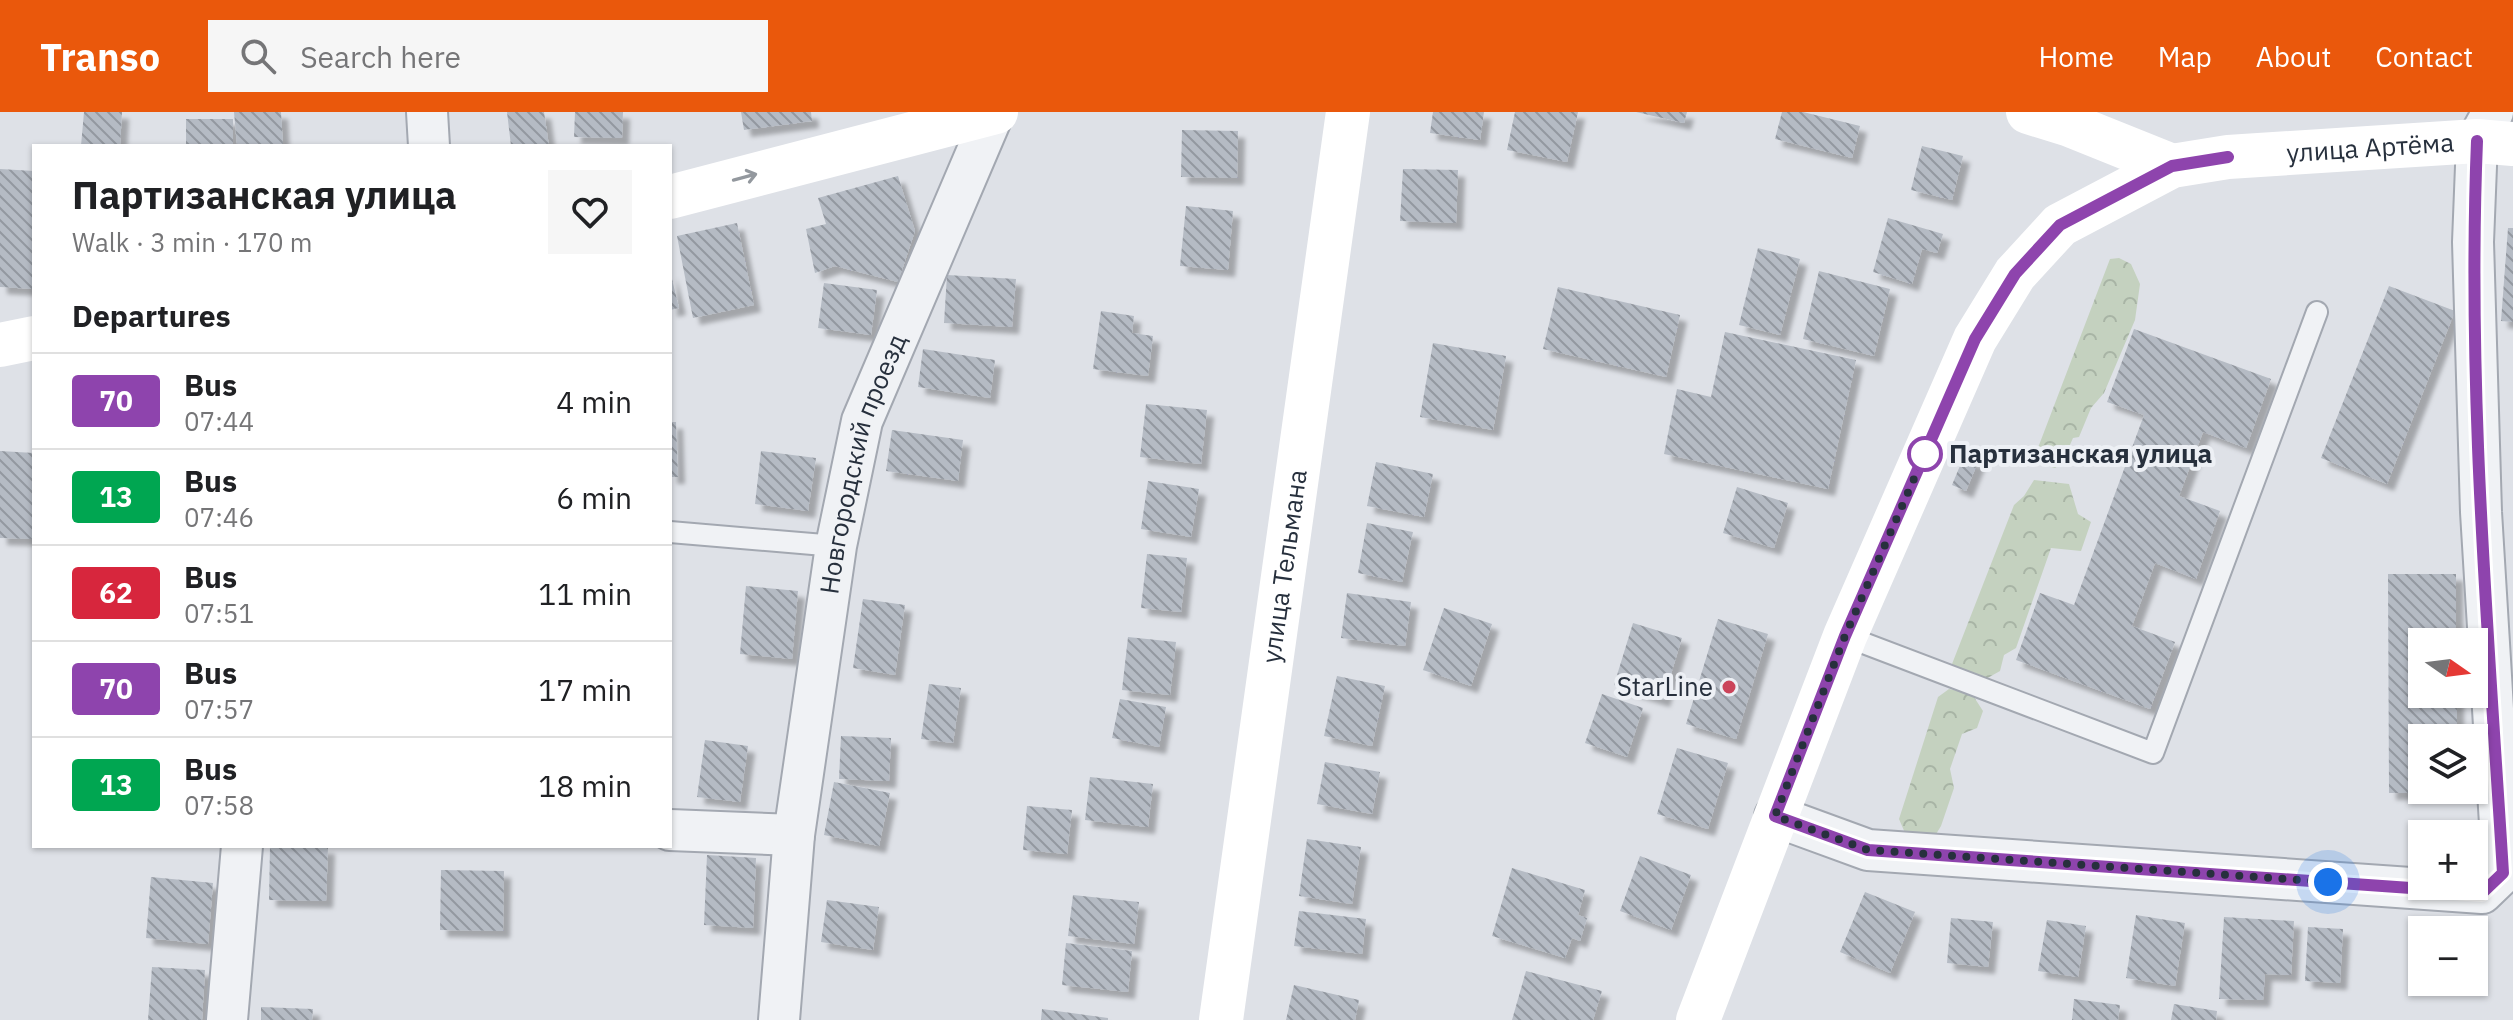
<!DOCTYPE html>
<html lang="en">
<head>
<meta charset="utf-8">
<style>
	body { margin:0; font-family:"IBM Plex Sans",sans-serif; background:#f6f6f6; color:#202124; height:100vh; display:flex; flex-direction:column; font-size:30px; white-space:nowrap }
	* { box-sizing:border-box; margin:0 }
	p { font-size:26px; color:#757577 }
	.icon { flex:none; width:44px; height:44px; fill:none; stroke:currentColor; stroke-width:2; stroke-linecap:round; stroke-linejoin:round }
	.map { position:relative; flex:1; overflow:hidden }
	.drawer { position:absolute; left:32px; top:32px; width:640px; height:704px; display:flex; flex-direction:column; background:#fff; border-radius:0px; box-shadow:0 2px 6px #0004 }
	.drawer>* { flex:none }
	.badge { padding:0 16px; border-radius:6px; font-size:28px; line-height:52px }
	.needle { width:52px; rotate:104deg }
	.fabs { position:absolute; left:2408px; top:516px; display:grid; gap:16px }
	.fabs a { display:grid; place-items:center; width:80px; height:80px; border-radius:0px; background:#fff; box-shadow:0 2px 6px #0004; font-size:40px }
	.you { position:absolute; width:40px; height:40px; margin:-20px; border:6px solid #fff; border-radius:50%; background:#1a73e8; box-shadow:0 0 0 12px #1a73e833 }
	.map>.badge { position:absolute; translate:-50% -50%; box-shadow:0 0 0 4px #fff }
	h2 { padding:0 40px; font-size:30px; line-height:72px }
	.round { display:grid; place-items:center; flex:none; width:84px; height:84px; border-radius:0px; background:#f6f6f6 }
	.summary { display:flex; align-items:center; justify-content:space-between; height:136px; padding:0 40px }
	h1 { font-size:38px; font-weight:700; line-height:60px }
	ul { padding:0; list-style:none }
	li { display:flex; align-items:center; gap:24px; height:96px; padding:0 40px; border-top:2px solid #e0e0e0 }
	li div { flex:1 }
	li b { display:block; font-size:30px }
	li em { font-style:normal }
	li .badge { min-width:88px; font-weight:700; text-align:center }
	header { display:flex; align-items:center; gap:48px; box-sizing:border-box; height:112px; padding:0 40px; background:#ea580c; color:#fff }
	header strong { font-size:38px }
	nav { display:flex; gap:44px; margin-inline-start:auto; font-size:28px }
	.search { width:560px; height:72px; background:#f6f6f6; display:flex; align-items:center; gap:20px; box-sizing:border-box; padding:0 28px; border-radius:0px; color:#757577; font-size:30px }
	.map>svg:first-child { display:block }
</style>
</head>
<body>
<header>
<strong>Transo</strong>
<div class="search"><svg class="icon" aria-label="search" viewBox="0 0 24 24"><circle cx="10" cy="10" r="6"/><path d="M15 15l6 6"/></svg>Search here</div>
<nav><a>Home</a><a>Map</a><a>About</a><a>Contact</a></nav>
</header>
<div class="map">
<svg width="2513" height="908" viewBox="0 0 2513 908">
	<defs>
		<pattern id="forest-crowns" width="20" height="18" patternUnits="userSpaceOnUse" patternTransform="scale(2)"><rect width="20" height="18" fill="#c4d1bf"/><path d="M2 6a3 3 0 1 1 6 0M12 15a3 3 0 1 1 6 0" fill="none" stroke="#a8b4a5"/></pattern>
		<pattern id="building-back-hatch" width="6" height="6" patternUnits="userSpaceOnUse" patternTransform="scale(2)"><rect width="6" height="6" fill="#b5bbc4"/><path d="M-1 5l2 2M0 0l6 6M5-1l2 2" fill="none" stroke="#9398a0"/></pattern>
		<filter id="shadow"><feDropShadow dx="7" dy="7" stdDeviation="2" flood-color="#0004"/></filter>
	</defs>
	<rect width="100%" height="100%" fill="#dee1e7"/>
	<path fill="url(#forest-crowns)" d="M2119 146 2131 152 2140 172 2135 208 2104 281 2091 296 2079 325 2073 326 2062 351 2055 356 2038 351 2036 341 2110 147Z
		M2034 368 2069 372 2078 402 2091 410 2081 439 2051 436 2016 536 2004 543 2000 559 1984 568 1957 560 1952 552 2014 393 2024 384Z
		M1949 577 1972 582 1983 599 1977 616 1962 622 1950 657 1954 676 1941 714 1930 732 1905 721 1899 707 1938 585Z"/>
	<path fill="url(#building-back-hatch)" filter="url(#shadow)" d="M84 0H122L120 34H81Z
		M234 0H281L283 34H237Z
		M507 0H544L549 34H511Z
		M575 0H623L622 26 574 25Z
		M741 0H811L812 9 744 18Z
		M1433 0H1484L1480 28 1430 21Z
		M1515 0H1578L1567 50 1507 38Z
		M1636 0H1687L1684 11Z
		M1782 0H1803L1860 14 1852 46 1775 27Z
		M186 7H233V34H186Z
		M1182 18 1238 19 1237 66 1181 65Z
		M1922 34 1963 44 1952 88 1911 78Z
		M0 57 34 59V177L0 175Z
		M1403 57 1458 58 1456 111 1400 109Z
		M898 64 915 119 898 170 835 154 815 161 806 117 826 112 818 86Z
		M1186 94 1233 99 1228 158 1180 154Z
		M1888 106 1943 122 1937 141 1922 137 1912 172 1873 160Z
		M737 111 754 193 693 206 677 124Z
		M2508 116H2513V210L2501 209Z
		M1758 136 1800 147 1780 223 1739 213Z
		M670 159 679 196 670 198Z
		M1819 159 1890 177 1874 244 1803 227Z
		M947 163 1016 167 1012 215 944 211Z
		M824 171 877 178 871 223 818 216Z
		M2389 174 2455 199 2387 372 2321 346Z
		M1558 175 1680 203 1666 265 1543 237Z
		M1101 199 1134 204 1132 221 1153 224 1148 264 1093 257Z
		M2134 217 2271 267 2246 336 2203 320 2179 384 2220 399 2196 467 2155 451 2132 514 2175 530 2150 597 2016 548 2040 481 2074 493 2144 303 2107 290Z
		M1725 220 1856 248 1828 377 1664 342 1677 277 1711 285Z
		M1433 231 1506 244 1493 318 1420 305Z
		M923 237 995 248 990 286 918 275Z
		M1146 292 1207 298 1201 352 1140 345Z
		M670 310H676L678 365H670Z
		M892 318 963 328 958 369 886 359Z
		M0 339 34 341V427L0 426Z
		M761 339 816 346 808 399 755 392Z
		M1964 344 1978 350 1966 379 1952 373Z
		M1376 350 1433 362 1424 405 1367 394Z
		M1148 369 1199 377 1191 425 1141 417Z
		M1737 375 1788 391 1774 436 1723 421Z
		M1367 411 1413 420 1402 470 1358 461Z
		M1147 442 1187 446 1181 500 1141 496Z
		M2388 462H2456V530H2422V582H2457V626H2422V681H2389Z
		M746 474 798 479 792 547 740 542Z
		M1347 481 1411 490 1405 534 1341 526Z
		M863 487 905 493 895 563 853 556Z
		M1444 496 1492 512 1471 574 1423 558Z
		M1718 507 1768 522 1736 627 1686 612Z
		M1633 511 1682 526 1663 588 1614 573Z
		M1128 525 1176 530 1170 583 1122 578Z
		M1337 564 1385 574 1372 634 1324 624Z
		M929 572 961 576 953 631 921 627Z
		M1602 582 1643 596 1627 645 1585 631Z
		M1120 587 1166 595 1159 635 1112 626Z
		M841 624 891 626 889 669 839 667Z
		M705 628 748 634 740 690 697 685Z
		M1677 636 1728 651 1708 717 1657 702Z
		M1325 650 1380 660 1372 702 1317 692Z
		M1090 665 1153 672 1148 715 1085 708Z
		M834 670 890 681 879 734 824 723Z
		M1027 694 1072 698 1067 742 1023 738Z
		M1307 727 1361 735 1352 792 1299 784Z
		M270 734 328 735 326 789 269 788Z
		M707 743 756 746 753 816 704 813Z
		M1640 744 1691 763 1671 818 1620 799Z
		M1512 756 1585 778 1578 803 1587 806 1580 829 1572 826 1565 846 1492 824Z
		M441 758 504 759 503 819 440 818Z
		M151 765 213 771 208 832 146 826Z
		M1865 780 1915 800 1890 861 1840 840Z
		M1073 783 1139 790 1134 832 1068 824Z
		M827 788 879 795 873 838 821 830Z
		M1299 799 1366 807 1362 842 1294 834Z
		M2136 803 2185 811 2175 874 2126 866Z
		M2224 805 2294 809 2291 863 2265 862 2263 888 2219 887Z
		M1951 806 1993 810 1988 855 1947 851Z
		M2047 808 2086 814 2078 865 2038 859Z
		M2308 815 2343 817 2340 871 2305 869Z
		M1066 831 1132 839 1128 880 1062 873Z
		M152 855 205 858 202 908H148Z
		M1526 859 1602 879 1593 908H1512Z
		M1294 873 1359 888 1355 908H1286Z
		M2074 887 2120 893 2118 908H2072Z
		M2174 892 2217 899 2216 908H2171Z
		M261 895 313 897 312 908H261Z
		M1042 897 1108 906V908H1041Z"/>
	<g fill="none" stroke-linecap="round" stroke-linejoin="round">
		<defs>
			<path id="lane" d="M670 420 836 434
				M1845 524 2153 641 2317 200"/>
			<g id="street">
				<path d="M427 0 429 34"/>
				<path d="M1775 704 1868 738 2482 781 2503 761 2481 400 2473 130 2477 29 2493 0"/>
				<path d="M670 718 794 723"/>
				<path d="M227 908 242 734"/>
				<path id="s1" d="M779 908 794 723 836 434 862 309 994 0"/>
			</g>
		</defs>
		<use href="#lane" stroke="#a3a8b1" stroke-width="24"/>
		<use href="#street" stroke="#a3a8b1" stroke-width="44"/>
		<use href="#lane" stroke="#f0f2f5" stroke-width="20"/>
		<use href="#street" stroke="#f0f2f5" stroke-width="40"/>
		<g stroke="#fff" stroke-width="44">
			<path d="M2028 0 2070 13 2172 54"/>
			<path d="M670 85 996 0"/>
			<path d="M0 233 34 226"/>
			<path id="s2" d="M1221 908 1348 0"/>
			<path id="s3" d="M1698 908 1845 524 1975 227 2015 162 2060 113 2172 54 2228 45 2477 29 2513 32"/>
		</g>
	</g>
	<defs><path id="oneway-shaft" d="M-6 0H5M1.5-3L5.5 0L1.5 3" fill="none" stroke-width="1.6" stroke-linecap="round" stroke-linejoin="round" transform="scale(2)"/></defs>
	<use stroke="#93989e" href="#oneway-shaft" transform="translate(745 65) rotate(-15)"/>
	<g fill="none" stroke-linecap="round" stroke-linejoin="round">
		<defs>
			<path id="line" d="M2228 45 2172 54 2060 113 2015 162 1975 227 1845 524 1775 704 1868 738 2482 781 2503 761C2488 517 2467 273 2477 29"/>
		</defs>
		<use href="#line" stroke="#fff" stroke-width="18"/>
		<use href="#line" stroke="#8e44ad" stroke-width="12"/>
		<path stroke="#27303d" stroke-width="8" stroke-dasharray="0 14.4" d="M1925 342 1928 335 1845 524 1775 704 1868 738 2328 770"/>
	</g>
	<circle fill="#fff" stroke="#8e44ad" stroke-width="4" cx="1925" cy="342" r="16"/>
	<circle fill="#cb445a" stroke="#edf0f5" stroke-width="3" cx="1729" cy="575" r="8"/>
	<g text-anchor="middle" stroke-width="8" stroke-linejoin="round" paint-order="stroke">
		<g font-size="26" fill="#27303d" stroke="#edf0f5">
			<text dy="9" stroke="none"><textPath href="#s3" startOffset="1204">улица Артёма</textPath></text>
			<text dy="9" stroke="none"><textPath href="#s1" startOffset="564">Новгородский проезд</textPath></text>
			<text dy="9" stroke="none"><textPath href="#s2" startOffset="458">улица Тельмана</textPath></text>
		</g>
		<g font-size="26" font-weight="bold" fill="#27303d" stroke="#edf0f5" text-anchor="start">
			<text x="1949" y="351">Партизанская улица</text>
		</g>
		<g font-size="26" fill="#27303d" stroke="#edf0f5" text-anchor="end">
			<text x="1713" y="584">StarLine</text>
		</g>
	</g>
</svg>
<div class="fabs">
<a><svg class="needle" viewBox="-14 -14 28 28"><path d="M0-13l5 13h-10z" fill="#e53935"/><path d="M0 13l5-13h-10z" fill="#757577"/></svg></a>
<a><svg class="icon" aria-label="layers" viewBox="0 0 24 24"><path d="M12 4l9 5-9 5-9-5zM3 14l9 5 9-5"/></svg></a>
<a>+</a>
<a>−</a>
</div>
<div class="you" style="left:2328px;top:770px"></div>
<section class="drawer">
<div class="summary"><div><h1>Партизанская улица</h1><p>Walk · 3 min · 170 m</p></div><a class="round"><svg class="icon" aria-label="heart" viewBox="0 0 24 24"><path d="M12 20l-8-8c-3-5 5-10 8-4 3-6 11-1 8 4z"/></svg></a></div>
<h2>Departures</h2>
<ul>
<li><span class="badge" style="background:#8e44ad;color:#fff">70</span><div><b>Bus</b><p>07:44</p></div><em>4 min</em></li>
<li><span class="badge" style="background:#00a651;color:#fff">13</span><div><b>Bus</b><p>07:46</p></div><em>6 min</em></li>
<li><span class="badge" style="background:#d7263d;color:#fff">62</span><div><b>Bus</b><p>07:51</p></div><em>11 min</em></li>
<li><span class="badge" style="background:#8e44ad;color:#fff">70</span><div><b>Bus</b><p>07:57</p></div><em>17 min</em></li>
<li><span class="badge" style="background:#00a651;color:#fff">13</span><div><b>Bus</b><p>07:58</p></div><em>18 min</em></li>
</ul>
</section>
</div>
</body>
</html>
